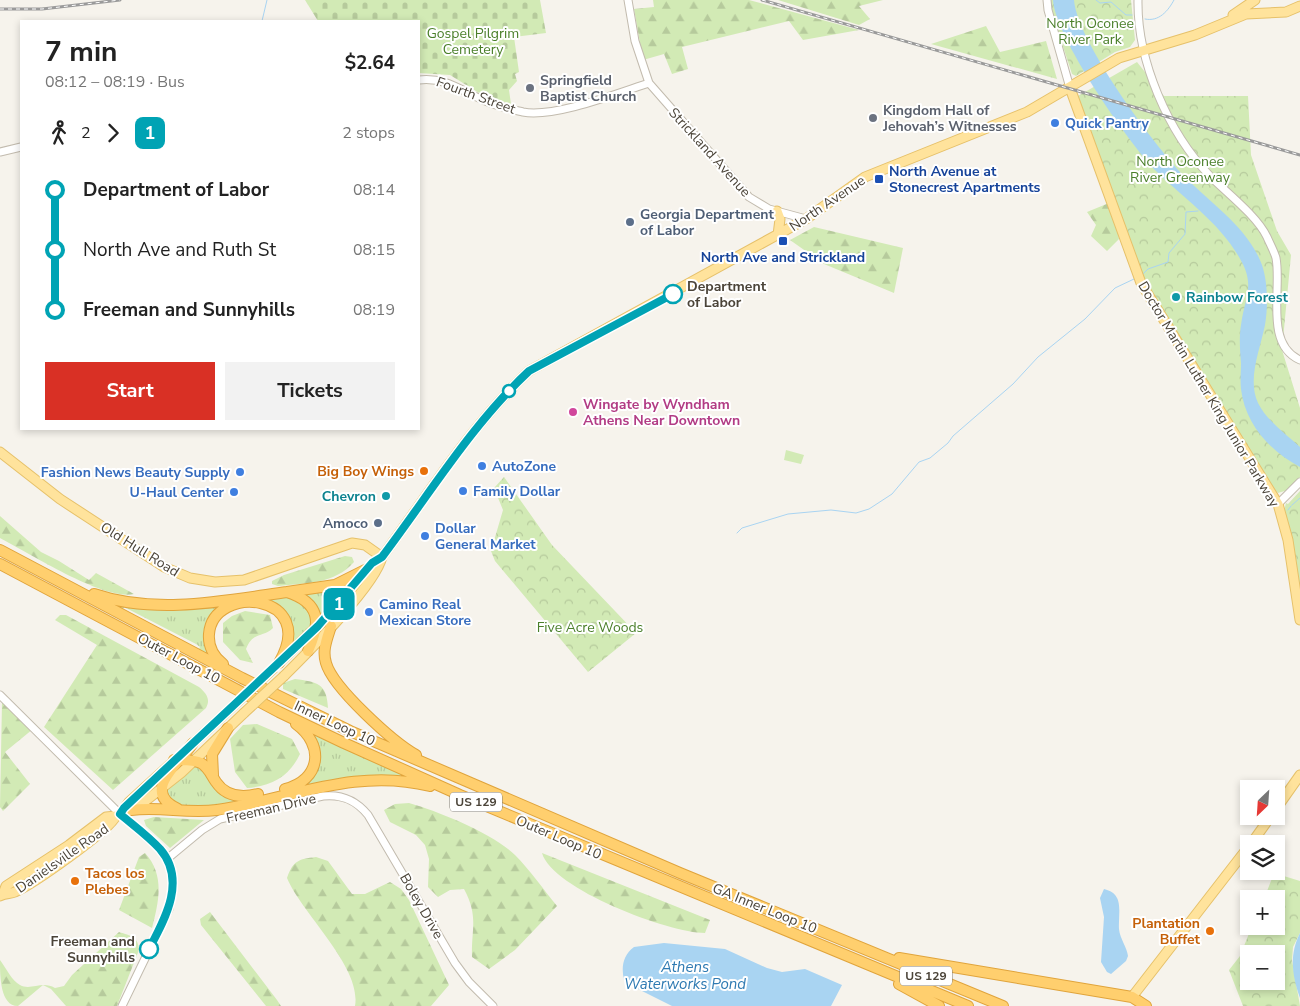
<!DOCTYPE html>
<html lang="en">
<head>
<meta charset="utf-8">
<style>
	body { margin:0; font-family:"Nunito Sans",sans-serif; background:#f2f2f2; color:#222; height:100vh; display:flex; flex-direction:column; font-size:19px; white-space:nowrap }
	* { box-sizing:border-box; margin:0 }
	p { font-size:16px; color:#767676 }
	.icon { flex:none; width:28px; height:28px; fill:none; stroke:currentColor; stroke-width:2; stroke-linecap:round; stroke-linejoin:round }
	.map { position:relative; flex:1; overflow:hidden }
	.side { position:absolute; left:20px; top:20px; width:400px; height:410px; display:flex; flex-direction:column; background:#fff; border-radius:0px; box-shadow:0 2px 8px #0003 }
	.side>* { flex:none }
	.badge { padding:0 10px; border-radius:8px; font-size:18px; line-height:32px }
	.needle { width:32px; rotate:205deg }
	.tools { position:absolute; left:1240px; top:780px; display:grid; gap:10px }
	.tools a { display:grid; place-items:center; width:45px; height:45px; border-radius:0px; background:#fff; box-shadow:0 2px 8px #0003; font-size:25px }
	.map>.badge { position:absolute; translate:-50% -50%; box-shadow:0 0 0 2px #fff }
	.legs { display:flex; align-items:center; gap:8px; height:55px; padding:0 25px; font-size:16px }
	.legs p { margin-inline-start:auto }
	.overview { display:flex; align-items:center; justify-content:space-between; height:85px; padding:0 25px }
	h1 { font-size:28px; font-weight:700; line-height:38px }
	.action { display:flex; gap:10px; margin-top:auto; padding:10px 25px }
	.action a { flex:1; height:58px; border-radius:0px; background:#d93025; color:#fff; font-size:20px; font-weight:700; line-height:58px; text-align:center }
	.action a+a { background:#f2f2f2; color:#222 }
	ul { padding:0 25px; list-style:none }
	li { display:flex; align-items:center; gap:18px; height:60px; font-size:19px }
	li i { display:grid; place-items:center; width:8px; height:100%; margin:0 6px; background:currentColor }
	li i::after { content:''; width:12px; height:12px; margin:-6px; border:4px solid; border-radius:50%; background:#fff }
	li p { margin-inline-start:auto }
	li:first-child i { background:linear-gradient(#0000 50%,currentColor 0) }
	li:last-child i { background:linear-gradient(currentColor 50%,#0000 0) }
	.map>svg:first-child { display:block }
</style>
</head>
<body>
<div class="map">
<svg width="1300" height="1006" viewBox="0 0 1300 1006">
	<defs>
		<pattern id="grass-tufts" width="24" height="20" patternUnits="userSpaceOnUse" patternTransform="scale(1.25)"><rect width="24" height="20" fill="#d2eab5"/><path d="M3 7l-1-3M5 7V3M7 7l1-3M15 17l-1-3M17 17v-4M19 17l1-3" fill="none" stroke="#b6ca9c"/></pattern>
		<pattern id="forest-firs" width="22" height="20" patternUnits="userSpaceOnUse" patternTransform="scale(1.25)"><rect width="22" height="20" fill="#d2eab5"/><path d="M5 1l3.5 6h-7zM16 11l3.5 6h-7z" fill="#b6ca9c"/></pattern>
		<pattern id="cemetery-stones" width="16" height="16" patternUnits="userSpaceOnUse" patternTransform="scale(1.25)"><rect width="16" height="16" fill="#d2eab5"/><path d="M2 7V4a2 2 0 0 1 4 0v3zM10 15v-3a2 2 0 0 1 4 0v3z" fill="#b6ca9c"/></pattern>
		<pattern id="park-crowns" width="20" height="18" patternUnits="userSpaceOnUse" patternTransform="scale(1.25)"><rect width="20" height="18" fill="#d2eab5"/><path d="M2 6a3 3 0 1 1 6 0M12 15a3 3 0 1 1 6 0" fill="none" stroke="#b6ca9c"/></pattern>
	</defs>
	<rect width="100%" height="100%" fill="#f6f3ec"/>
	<path fill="url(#grass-tufts)" fill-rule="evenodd" d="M353 581 319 622 297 594Z
		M283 595 305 603 315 625 289 650C295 622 289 622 271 602L217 612 209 651 207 655 107 603ZM124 607 196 644 200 647 199 649 123 609Z
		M314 734 408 776V779L391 777 219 807H176L165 789 195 763 212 778 248 798 290 790 311 775V735Z"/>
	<path fill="url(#forest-firs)" d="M653 0H749L859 30 803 40 789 21 682 47 688 69 672 74 664 54 643 60 634 9 654 7Z
		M778 0H883L859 6 870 19 859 25Z
		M986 26 1000 52 1046 41 1057 79 931 44Z
		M1109 203 1117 224 1119 239 1107 251 1091 236 1096 225 1087 212Z
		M814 227 903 248 894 293 824 264 790 240Z
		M0 516 41 552 59 561 89 580 96 573 134 594C104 601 29 553 0 538Z
		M345 556 352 557 354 562C335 584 306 583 278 586L272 584V581L284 575Z
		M245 611 270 615 273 628C263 638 253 631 246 649L253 663 240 660 223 642V623L232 616Z
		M60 615H66L199 687C206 693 211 699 206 708L113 790 44 727 97 645 55 620Z
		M295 679C317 682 327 683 328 708L283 689V683Z
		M2 702 33 729 5 752 30 784 3 811 0 807Z
		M257 724 292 739 300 754C289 777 272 786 247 788L235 772 230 739 243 725Z
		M409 803C440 812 492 833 515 855 530 870 543 889 557 906L515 950 489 969 472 957C471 929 479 917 464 889L450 890 438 897 428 887 429 859 425 845 416 835 390 822 384 810 395 804Z
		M154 817 204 820 170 848 146 826 144 820Z
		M145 853C165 875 159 901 152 928L119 910 139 857Z
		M542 853 710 920 705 933C669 933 552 889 542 853Z
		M316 857 328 861 352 894H365L390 882 401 889 409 900 449 985 431 1006H355C362 967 302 914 287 878 293 861 298 859 316 857Z
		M210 912 277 1000 281 1006H266L201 925 200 919Z
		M119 932C131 936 138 936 139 950L117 1006H66L51 989 43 985 18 1006C0 1006 0 976 0 960 6 968 12 981 20 985 31 991 42 980 55 988L64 986 72 975Z"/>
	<path fill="url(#cemetery-stones)" d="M305 0H540L546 33 514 37 519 72 515 74 517 81 509 90 511 104 508 103 484 96 450 75 419 73V21H318Z"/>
	<path fill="url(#park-crowns)" fill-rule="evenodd" d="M1050 0H1131L1135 40 1130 47 1115 52 1076 76 1072 74 1054 19Z
		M1137 62 1164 96H1248L1251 155 1277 231 1291 255 1282 350 1300 408V477L1291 489 1278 493 1275 490 1148 290 1133 253 1078 96Z
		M504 477 552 545 636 633 588 672 495 561 491 551 503 510 494 488Z
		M1300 491V603L1284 511 1286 503 1288 504Z
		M1274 873 1300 881V933L1293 947 1292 960 1300 1006H1243L1229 970 1240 956 1252 926H1276V899H1264ZM1249 954H1276V981H1249Z"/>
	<path fill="#d2eab5" d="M786 450 804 455 801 464 784 460Z"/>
	<path fill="#a9d4f2" d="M1053 0H1074C1077 41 1153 144 1183 175 1211 204 1248 227 1262 265 1268 283 1268 307 1265 325 1260 350 1247 379 1258 403 1267 421 1286 434 1300 447V467C1270 451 1245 424 1241 389 1240 380 1241 372 1241 363 1240 351 1239 337 1241 325 1245 296 1256 285 1239 257 1219 222 1183 198 1155 170 1128 142 1055 37 1053 0Z
		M1104 889C1125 894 1118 912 1119 929 1120 939 1127 947 1128 956L1126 961 1111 974 1107 972 1101 962 1104 917 1100 898Z
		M1300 933V998C1292 975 1289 955 1300 933Z
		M664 943 725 949 767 968 782 972 805 969 842 985 831 1006H672L636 988 624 980C621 967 623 955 634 947Z"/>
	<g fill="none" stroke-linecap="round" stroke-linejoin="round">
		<path stroke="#a9d4f2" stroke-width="1" d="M1096 0 1100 3 1111 2 1126 15H1132
			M1145 19C1159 22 1168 11 1174 0
			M262 21 267 0
			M1143 274 1148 269 1168 262 1169 253 1185 234 1186 212 1198 211
			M1292 505 1300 498
			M1288 510 1291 506
			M737 533 742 528 788 514 831 510 856 513 869 509 892 494 919 462 930 458 948 443 953 436 1013 384 1038 357 1085 319 1115 288 1134 279"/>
		<defs>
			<path id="minor" d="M628 0 635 41 649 83 749 197 769 209 806 219
				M1047 0 1048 10 1070 88
				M1138 0C1137 61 1168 132 1210 176 1227 193 1257 216 1267 237 1270 244 1274 251 1276 258 1282 289 1264 344 1300 360
				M419 80C445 77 460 90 483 100 495 106 510 109 523 112 554 118 618 93 649 83
				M0 152 21 147
				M1278 504 1300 482
				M0 695 120 814 160 849 171 867 173 885 169 909 122 1006
				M167 859 202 830 220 819 323 796C342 794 356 800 368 815L455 963 469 982 493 1006"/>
			<path id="major" d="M1233 15 1255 0
				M1070 88 1141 283 1278 504 1288 540 1300 620
				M777 211 780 219 778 235
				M0 452 60 499 164 567 190 578 215 582 244 580 352 543 365 545 382 557
				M280 662 336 608 373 563 382 557
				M284 676C307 653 375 586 382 557 429 494 472 424 529 371L806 219 865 177 1027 112 1119 58 1195 35 1246 14 1286 12 1300 6
				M189 747 233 706
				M1276 809 1300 775
				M120 814 129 802 176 759
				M1251 844 1271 816
				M3 894 6 886 69 845 106 817 116 816 139 806 181 773 244 713
				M0 896C5 893 10 894 15 892 33 884 109 831 116 816
				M1132 997 1249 846"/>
			<path id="highway" d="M0 550 242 678 350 731 680 873 1003 1006
				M0 564 279 712 344 743 460 795 968 1006
				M287 592 335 585 367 569
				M94 594C155 615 224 601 287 592 321 603 321 623 308 651
				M331 626C327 639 322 650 326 663 333 688 393 742 416 755
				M223 664C214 657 208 646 209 634 213 583 320 593 279 663
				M174 760C183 760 193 759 201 763 209 768 211 775 216 782 226 797 242 798 258 794
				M213 775 212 754 228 728
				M285 789C321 780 325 745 296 724
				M178 809C139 791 181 762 193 743
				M131 810C161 806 186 814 217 810 290 799 355 767 430 786
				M899 958 1132 997 1146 1006
				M899 984 939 1006"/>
		</defs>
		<use href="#minor" stroke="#c2bbae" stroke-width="9"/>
		<use href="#major" stroke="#e6c16a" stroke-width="11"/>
		<use href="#highway" stroke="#e0a43c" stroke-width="12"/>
		<use href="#minor" stroke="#fff" stroke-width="7"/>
		<use href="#major" stroke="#ffe39c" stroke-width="9"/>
		<use href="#highway" stroke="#ffcf6e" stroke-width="10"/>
		<defs>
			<path id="rail" d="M762 0 1300 155
				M0 9H42L120 0"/>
		</defs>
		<use href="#rail" stroke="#9a9a9a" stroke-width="3"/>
		<use href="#rail" stroke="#fff" stroke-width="1" stroke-dasharray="4" stroke-linecap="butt"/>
		<defs>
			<path id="major-bridge" d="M233 706 274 668
				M244 713 284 676"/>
		</defs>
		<use href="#major-bridge" stroke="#e6c16a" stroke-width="11" stroke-linecap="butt"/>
		<use href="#major-bridge" stroke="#ffe39c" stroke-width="9"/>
	</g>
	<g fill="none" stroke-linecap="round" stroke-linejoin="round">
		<defs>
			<path id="line-1" d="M149 949C165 919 187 880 160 849 148 836 133 825 120 814L124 808 318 626 372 563 382 557C429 495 472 424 529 371L673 294"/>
		</defs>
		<use href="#line-1" stroke="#fff" stroke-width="11"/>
		<use href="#line-1" stroke="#00a3b4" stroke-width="8"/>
	</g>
	<g fill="#6b7280" stroke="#fff" stroke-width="2">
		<circle cx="530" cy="88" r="5"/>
		<circle cx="873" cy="118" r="5"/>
	</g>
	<g fill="#3f7fe0" stroke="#fff" stroke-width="2">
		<circle cx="1055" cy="123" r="5"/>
		<circle cx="482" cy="466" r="5"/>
		<circle cx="240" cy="472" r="5"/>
		<circle cx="463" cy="491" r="5"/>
		<circle cx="234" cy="492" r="5"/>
		<circle cx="425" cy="536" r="5"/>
		<circle cx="369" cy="612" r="5"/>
	</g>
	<g fill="#1a4fb4" stroke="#fff" stroke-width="2">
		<rect x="874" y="174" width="10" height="10" rx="2.5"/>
		<rect x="778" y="236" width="10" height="10" rx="2.5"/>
	</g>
	<g fill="#5c6f8a" stroke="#fff" stroke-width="2">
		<circle cx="630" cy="222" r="5"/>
		<circle cx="378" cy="523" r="5"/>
	</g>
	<g fill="#fff" stroke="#00a3b4" stroke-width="2.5">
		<circle cx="673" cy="294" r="9"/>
		<circle cx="509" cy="391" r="6"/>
		<circle cx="149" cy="949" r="9"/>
	</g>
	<g fill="#0f9aa8" stroke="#fff" stroke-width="2">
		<circle cx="1176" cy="297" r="5"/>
		<circle cx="386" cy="496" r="5"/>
	</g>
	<circle fill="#d1479c" stroke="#fff" stroke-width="2" cx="573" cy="412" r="5"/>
	<g fill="#e8710a" stroke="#fff" stroke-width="2">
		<circle cx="424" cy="471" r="5"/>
		<circle cx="75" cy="881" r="5"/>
		<circle cx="1210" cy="931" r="5"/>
	</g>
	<g text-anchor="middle" stroke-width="4" stroke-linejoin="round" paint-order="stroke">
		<g fill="#fff" stroke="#817c74" stroke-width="1">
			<rect x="450" y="792.5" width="52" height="19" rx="4"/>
			<rect x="900" y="966.5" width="52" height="19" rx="4"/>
		</g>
		<g font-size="12" font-weight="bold" fill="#4b4439">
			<text x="476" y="806">US 129</text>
			<text x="926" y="980">US 129</text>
		</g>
		<g font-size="14" fill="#4a7f2a" stroke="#fff">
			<text x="1090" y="28">North Oconee<tspan x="1090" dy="16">River Park</tspan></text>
			<text x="473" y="38">Gospel Pilgrim<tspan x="473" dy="16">Cemetery</tspan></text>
			<text x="1180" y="166">North Oconee<tspan x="1180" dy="16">River Greenway</tspan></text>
			<text x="590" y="632">Five Acre Woods</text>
		</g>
		<g font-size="14" font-weight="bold" fill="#5b616d" stroke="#fff" text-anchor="start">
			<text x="540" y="85">Springfield<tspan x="540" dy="16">Baptist Church</tspan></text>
			<text x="883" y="115">Kingdom Hall of<tspan x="883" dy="16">Jehovah’s Witnesses</tspan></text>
		</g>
		<g font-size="14" fill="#4b4439" stroke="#fff">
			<text transform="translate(476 95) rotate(20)" y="5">Fourth Street</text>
			<text transform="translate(710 152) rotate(48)" y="5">Strickland Avenue</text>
			<text transform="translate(827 203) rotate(-34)" y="5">North Avenue</text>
			<text transform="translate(1209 394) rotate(59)" y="5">Doctor Martin Luther King Junior Parkway</text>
			<text transform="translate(140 549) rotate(32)" y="5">Old Hull Road</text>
			<text transform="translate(179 658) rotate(28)" y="5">Outer Loop 10</text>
			<text transform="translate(335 723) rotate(25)" y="5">Inner Loop 10</text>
			<text transform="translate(271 808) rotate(-13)" y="5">Freeman Drive</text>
			<text transform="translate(559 837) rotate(23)" y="5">Outer Loop 10</text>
			<text transform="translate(62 858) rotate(-35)" y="5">Danielsville Road</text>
			<text transform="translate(422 906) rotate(60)" y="5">Boley Drive</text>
			<text transform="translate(765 908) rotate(22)" y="5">GA Inner Loop 10</text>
		</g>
		<g font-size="14" font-weight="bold" fill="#366cbe" stroke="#fff" text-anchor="start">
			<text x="1065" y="128">Quick Pantry</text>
			<text x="492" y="471">AutoZone</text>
			<text x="230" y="477" text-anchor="end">Fashion News Beauty Supply</text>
			<text x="473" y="496">Family Dollar</text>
			<text x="224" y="497" text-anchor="end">U-Haul Center</text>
			<text x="435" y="533">Dollar<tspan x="435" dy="16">General Market</tspan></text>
			<text x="379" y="609">Camino Real<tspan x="379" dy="16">Mexican Store</tspan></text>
		</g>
		<g font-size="14" font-weight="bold" fill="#164399" stroke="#fff" text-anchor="start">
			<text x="889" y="176">North Avenue at<tspan x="889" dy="16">Stonecrest Apartments</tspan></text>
			<text x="783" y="262" text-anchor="middle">North Ave and Strickland</text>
		</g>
		<g font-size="14" font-weight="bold" fill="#4e5e75" stroke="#fff" text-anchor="start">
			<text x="640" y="219">Georgia Department<tspan x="640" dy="16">of Labor</tspan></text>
			<text x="368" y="528" text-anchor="end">Amoco</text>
		</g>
		<g font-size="14" font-weight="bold" fill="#4b4439" stroke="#fff" text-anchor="start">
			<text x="687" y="291">Department<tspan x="687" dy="16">of Labor</tspan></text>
			<text x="135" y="946" text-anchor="end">Freeman and<tspan x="135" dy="16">Sunnyhills</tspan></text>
		</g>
		<g font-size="14" font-weight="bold" fill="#0d838f" stroke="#fff" text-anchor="start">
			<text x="1186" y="302">Rainbow Forest</text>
			<text x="376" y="501" text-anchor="end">Chevron</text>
		</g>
		<g font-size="14" font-weight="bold" fill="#b23c85" stroke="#fff" text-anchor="start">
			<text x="583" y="409">Wingate by Wyndham<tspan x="583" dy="16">Athens Near Downtown</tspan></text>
		</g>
		<g font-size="14" font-weight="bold" fill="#c56008" stroke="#fff" text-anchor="end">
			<text x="414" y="476">Big Boy Wings</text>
			<text x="85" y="878" text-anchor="start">Tacos los<tspan x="85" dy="16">Plebes</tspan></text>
			<text x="1200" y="928">Plantation<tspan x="1200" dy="16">Buffet</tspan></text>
		</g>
		<g font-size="15" font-style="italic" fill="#2e7ab2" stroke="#fff">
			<text x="685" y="972">Athens<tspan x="685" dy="17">Waterworks Pond</tspan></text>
		</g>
	</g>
</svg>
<div class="tools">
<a><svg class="needle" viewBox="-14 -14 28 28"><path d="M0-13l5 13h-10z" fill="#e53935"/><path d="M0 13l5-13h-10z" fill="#767676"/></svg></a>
<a><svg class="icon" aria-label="layers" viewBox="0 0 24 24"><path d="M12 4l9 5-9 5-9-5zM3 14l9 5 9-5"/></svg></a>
<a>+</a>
<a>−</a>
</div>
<b class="badge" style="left:339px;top:604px;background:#00a3b4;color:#fff">1</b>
<section class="side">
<div class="overview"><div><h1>7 min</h1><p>08:12 – 08:19 · Bus</p></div><b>$2.64</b></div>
<div class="legs"><svg class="icon" aria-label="walk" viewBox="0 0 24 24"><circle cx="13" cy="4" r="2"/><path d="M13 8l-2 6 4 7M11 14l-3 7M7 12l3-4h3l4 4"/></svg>2<svg class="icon" aria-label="forward" viewBox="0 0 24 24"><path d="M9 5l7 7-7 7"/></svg><b class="badge" style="background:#00a3b4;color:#fff">1</b><p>2 stops</p></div>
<ul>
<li><i style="color:#00a3b4"></i><b>Department of Labor</b><p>08:14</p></li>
<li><i style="color:#00a3b4"></i><span>North Ave and Ruth St</span><p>08:15</p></li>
<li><i style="color:#00a3b4"></i><b>Freeman and Sunnyhills</b><p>08:19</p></li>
</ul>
<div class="action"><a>Start</a><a>Tickets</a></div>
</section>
</div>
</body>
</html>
